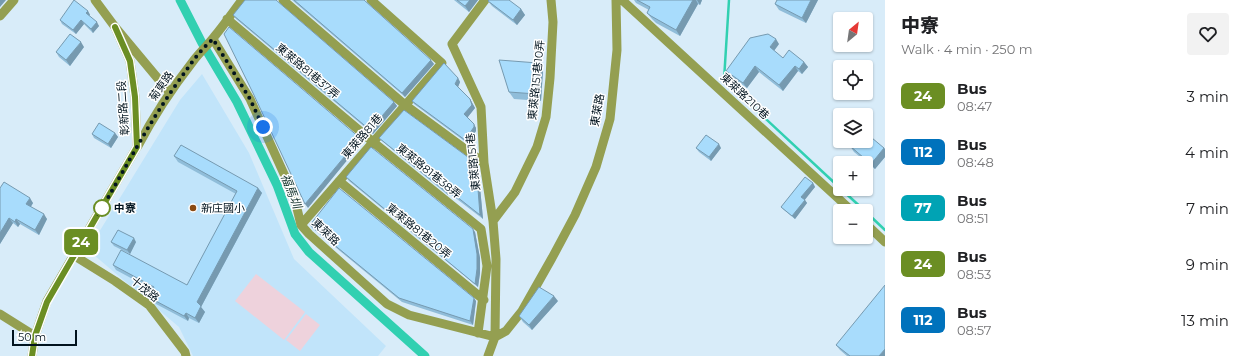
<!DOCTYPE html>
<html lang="en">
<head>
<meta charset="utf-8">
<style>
	body { margin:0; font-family:Montserrat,"Noto Sans TC",sans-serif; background:#f2f2f2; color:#202124; height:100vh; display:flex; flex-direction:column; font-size:15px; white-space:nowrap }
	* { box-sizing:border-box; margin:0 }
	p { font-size:13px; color:#757577 }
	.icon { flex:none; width:22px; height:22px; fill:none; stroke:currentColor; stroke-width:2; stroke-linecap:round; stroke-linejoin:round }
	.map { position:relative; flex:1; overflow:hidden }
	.panel { display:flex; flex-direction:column; background:#fff; width:360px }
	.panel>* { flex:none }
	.badge { padding:0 8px; border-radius:6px; font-size:14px; line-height:26px }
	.needle { width:26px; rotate:29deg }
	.controls { position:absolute; left:833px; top:12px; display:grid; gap:8px }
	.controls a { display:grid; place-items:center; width:40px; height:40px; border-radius:4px; background:#fff; box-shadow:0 1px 3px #0004; font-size:20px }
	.scale { position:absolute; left:12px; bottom:10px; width:65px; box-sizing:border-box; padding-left:4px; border:2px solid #01131e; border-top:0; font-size:11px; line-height:14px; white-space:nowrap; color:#01131e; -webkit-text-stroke:3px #fff; paint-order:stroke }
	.you { position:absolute; width:20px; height:20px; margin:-10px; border:3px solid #fff; border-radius:50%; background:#1a73e8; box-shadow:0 0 0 6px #1a73e833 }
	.map>.badge { position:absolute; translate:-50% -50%; box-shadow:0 0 0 2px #fff }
	.round { display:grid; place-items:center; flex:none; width:42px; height:42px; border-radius:4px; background:#f2f2f2 }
	.summary { display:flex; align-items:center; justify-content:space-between; height:68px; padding:0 16px }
	h1 { font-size:19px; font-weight:800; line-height:30px }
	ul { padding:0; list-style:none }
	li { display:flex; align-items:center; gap:12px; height:56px; padding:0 16px }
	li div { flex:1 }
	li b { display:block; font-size:15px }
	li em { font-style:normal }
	li .badge { min-width:44px; font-weight:700; text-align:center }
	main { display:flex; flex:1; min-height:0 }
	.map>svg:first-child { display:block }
</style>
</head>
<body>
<main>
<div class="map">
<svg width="885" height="356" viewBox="0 0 885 356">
	<rect width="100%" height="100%" fill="#d8ecf9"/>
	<path fill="#c1e4fa" d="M202 74 249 153 294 259 386 346 378 356H193L179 327 88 250 180 100Z"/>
	<path fill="#eed2dc" d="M256 274 305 312 284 340 235 301Z
		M306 314 320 325 300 351 286 340Z"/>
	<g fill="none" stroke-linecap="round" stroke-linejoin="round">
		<path stroke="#31d0b1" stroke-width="2.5" d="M729 0 724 80 840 188
			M841 189 865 211
			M866 212 885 230"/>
		<path stroke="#31d0b1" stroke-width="9" d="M180 0 202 43 237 102 277 185 295 234 309 252 425 356"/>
		<path stroke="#949f51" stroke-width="9" d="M95 0 115 27 170 93
			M283 0 405 105 484 163
			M485 0 452 44 481 107 484 163 493 221 496 259 495 337
			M622 0 852 211
			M0 16 14 0
			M227 19 373 142 481 229 487 266 478 333
			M213 39 250 99 294 196 301 225 309 234 387 304 409 315 495 337
			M138 146C154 115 173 87 194 60 200 52 208 45 214 37 224 25 233 12 242 0
			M339 181 484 300
			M493 221 515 192 537 147 546 117 550 78 553 22 551 0
			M866 224 885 242
			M301 225 442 63 371 0
			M73 255 115 281 149 305 185 352 186 356
			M0 314 35 336
			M32 356 35 336 47 301 137 147 135 97 130 61 115 27
			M488 356 495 337 506 331 522 311 552 258 575 215 596 167 610 119 617 50 616 0"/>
	</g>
	<path fill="#90bdd9" d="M292 0H364L434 64 405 97Z
		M454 0H478L469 12Z
		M634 0H702L700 5 698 4 680 36 656 23 652 19 647 13 649 10 636 3Z
		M777 0H818L806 23 779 10 775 4Z
		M488 1 521 9 525 15 517 25 492 6Z
		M278 2 394 102 397 106 373 134 236 19 233 15Z
		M88 11 90 15 89 16 99 26 93 33 84 24 76 34 62 24 60 20Z
		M779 44 774 51 783 58 804 62 808 67 802 74 798 71 783 91 759 72 747 88 730 76 726 71Z
		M84 47 70 66 59 57 56 52Z
		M543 70 541 101 514 99 509 92Z
		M458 78 460 82 458 87 470 99 475 108 467 118 476 128V131L467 143 414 104 412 101Z
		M115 133 118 137 111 148 94 138 92 134Z
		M379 138 478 166 483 219 449 193 448 195 382 141Z
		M850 146 884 148 885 149V157L875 169 854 152Z
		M696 148H721L711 161 699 152Z
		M174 156 258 188 262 193 201 307 205 312 199 323 189 318 188 321 156 304 150 296 153 290 116 270 113 265 187 285 236 194 178 162Z
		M346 177 475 232 480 258V273L478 287 349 181Z
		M813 183 815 187 804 199 807 203 795 219 784 210 781 207Z
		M0 188 33 203 31 207 47 219 39 235 20 224 18 227 13 223 0 244Z
		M310 225 476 301 473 325 402 302 312 228Z
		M111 242H136L130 254 114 246Z
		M558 301 532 330 523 322 519 316Z
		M836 345 885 356H847L840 350Z"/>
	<path fill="#769ab0" d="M0 0H6L0 7Z
		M470 0H478L469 12 465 6Z
		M693 0H696L698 4 680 36 676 30Z
		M697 0H702L700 5Z
		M811 0H818L806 23 802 18Z
		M521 9 525 15 517 25 513 20Z
		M88 11 90 15 89 16 86 13Z
		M81 20 84 24 76 34 73 30Z
		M97 22 99 26 93 33 91 29Z
		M776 39 779 44 773 52 770 47Z
		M81 42 84 47 70 66 66 60Z
		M431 60 434 64 405 97 402 93Z
		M804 62 808 67 802 74 799 69Z
		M538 63 543 70 541 101 536 94Z
		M755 66 759 72 747 88 743 83Z
		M795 66 798 71 783 91 779 85Z
		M458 78 460 82 458 87 455 84Z
		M470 99 475 108 467 118 464 114Z
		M394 102 397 106 373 134 370 130Z
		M474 124 476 128V131L467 143 465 140Z
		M115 133 118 137 111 148 108 144Z
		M360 138 363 141 308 208 305 204Z
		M719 144 721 148 711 161 709 157Z
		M884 148 885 149V157L875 169 871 164Z
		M476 163 478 166 483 219 480 215Z
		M813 183 815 187 804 201 801 197Z
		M258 188 262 193 201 307 205 312 199 323 195 318 197 302Z
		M447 189 449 193 448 195 445 191Z
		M30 198 33 203 29 209 26 204Z
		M805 200 807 203 795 219 792 216Z
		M44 214 47 219 39 235 35 230Z
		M9 218 13 223 0 244V233Z
		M16 219 20 224 18 227 15 222Z
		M473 229 475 232 480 258V273L478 287 475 284Z
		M134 238 136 242 130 254 127 250Z
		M554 296 558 301 532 330 529 325Z
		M474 298 476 301 473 325 470 321Z
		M186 313 189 318 188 321 184 316Z
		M885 349V356H879Z"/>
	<path fill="#a8dcfc" stroke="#769ab0" d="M74 0 88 11 86 13 97 22 91 29 81 20 73 30 60 20Z
		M245 0H276L394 102 370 130 233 15Z
		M294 0H364L431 60 402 93Z
		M457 0H470L465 6Z
		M489 0H509L521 9 513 20 488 1Z
		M637 0H693L676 30 651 16 647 13 650 7Z
		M777 0H811L802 18 775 4Z
		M229 27 360 138 305 204 253 93 224 34Z
		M70 34 81 42 66 60 56 52Z
		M768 34 776 39 770 47 783 58 789 50 804 62 799 69 795 66 779 85 755 66 743 83 726 71 750 38Z
		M499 60 538 63 536 94 509 92Z
		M444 63 458 78 455 84 470 99 472 105 464 114 474 124V127L465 140 412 101Z
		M404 110 476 163 480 215 447 189 445 191 379 138Z
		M99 123 115 133 108 144 92 134Z
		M866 133 884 148 871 164 850 146 854 141H866Z
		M706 135 719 144 709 157 696 148Z
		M181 145 258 188 197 302 201 306 195 318 186 313 184 316 152 299 150 296 154 287 113 265 121 250 187 285 237 191 174 156Z
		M371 147 473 229 477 254V269L475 284 346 177Z
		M805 177 813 183 801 197 805 200 792 216 781 207Z
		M4 182 30 198 26 204 44 214 35 230 16 219 15 222 9 218 0 233V188Z
		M339 188 474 298 470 321 399 298 310 225Z
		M118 230 134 238 127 250 111 242Z
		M885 285V349L879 356H850L836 345Z
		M539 287 554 296 529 325 519 316Z"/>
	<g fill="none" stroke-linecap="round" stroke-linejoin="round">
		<defs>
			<path id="line" d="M32 356 35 336 47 302 137 147 135 97 130 61 115 27"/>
		</defs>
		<use href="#line" stroke="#fff" stroke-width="9"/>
		<use href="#line" stroke="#6b8e23" stroke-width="6"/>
		<path stroke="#01131e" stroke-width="4" stroke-dasharray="0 7.2" d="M102 208 98 215C125 169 149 122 180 79 190 65 200 50 213 39L250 99 263 127"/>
	</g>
	<circle fill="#fff" stroke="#6b8e23" stroke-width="2" cx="102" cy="208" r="8"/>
	<circle fill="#8b4b13" stroke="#fff" stroke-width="1.5" cx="193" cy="208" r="4"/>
	<g text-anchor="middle" stroke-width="3" stroke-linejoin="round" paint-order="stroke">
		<g font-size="11" fill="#01131e" stroke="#fff">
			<text transform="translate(308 71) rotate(40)" y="4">東萊路81巷37弄</text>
			<text transform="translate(536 80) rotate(-84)" y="4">東萊路151巷10弄</text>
			<text transform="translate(161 86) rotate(-55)" y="4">菊東路</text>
			<text transform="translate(745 96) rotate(43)" y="4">東萊路210巷</text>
			<text transform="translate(123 108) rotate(-94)" y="4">彰新路二段</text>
			<text transform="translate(597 110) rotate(-80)" y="4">東萊路</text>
			<text transform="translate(362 136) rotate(-49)" y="4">東萊路81巷</text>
			<text transform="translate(473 162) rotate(-96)" y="4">東萊路151巷</text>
			<text transform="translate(429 171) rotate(39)" y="4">東萊路81巷38弄</text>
			<text transform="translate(419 231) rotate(39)" y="4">東萊路81巷20弄</text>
			<text transform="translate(326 232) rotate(44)" y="4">東萊路</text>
			<text transform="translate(145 289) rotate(39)" y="4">十茂路</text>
		</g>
		<g font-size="11" font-weight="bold" fill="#01131e" stroke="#fff" text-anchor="start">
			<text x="114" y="212">中寮</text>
		</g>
		<g font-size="11" fill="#01131e" stroke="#fff" text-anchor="start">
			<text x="201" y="212">新庄國小</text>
		</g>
		<g font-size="12" font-style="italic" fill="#15342d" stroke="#fff">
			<text transform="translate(291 191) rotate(69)" y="4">福馬圳</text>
		</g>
	</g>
</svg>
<div class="controls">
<a><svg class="needle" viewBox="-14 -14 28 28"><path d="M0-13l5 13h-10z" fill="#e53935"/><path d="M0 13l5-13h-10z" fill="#757577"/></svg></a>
<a><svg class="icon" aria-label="locate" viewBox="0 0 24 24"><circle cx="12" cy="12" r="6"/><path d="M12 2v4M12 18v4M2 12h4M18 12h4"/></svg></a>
<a><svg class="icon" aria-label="layers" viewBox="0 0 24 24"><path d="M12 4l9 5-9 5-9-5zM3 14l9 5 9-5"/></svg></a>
<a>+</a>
<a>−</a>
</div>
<div class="scale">50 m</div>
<div class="you" style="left:263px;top:127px"></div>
<b class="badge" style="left:81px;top:242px;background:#6b8e23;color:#fff">24</b>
</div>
<section class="panel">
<div class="summary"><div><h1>中寮</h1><p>Walk · 4 min · 250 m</p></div><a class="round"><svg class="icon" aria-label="heart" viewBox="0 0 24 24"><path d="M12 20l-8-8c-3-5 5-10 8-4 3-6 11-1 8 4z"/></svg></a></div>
<ul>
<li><span class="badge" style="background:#6b8e23;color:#fff">24</span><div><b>Bus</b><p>08:47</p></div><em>3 min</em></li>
<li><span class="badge" style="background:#0072bc;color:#fff">112</span><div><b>Bus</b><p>08:48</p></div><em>4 min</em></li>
<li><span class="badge" style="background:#00a3b4;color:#fff">77</span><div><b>Bus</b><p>08:51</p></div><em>7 min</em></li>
<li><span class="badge" style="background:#6b8e23;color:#fff">24</span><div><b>Bus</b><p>08:53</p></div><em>9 min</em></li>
<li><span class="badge" style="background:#0072bc;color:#fff">112</span><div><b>Bus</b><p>08:57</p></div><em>13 min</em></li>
</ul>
</section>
</main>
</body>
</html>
